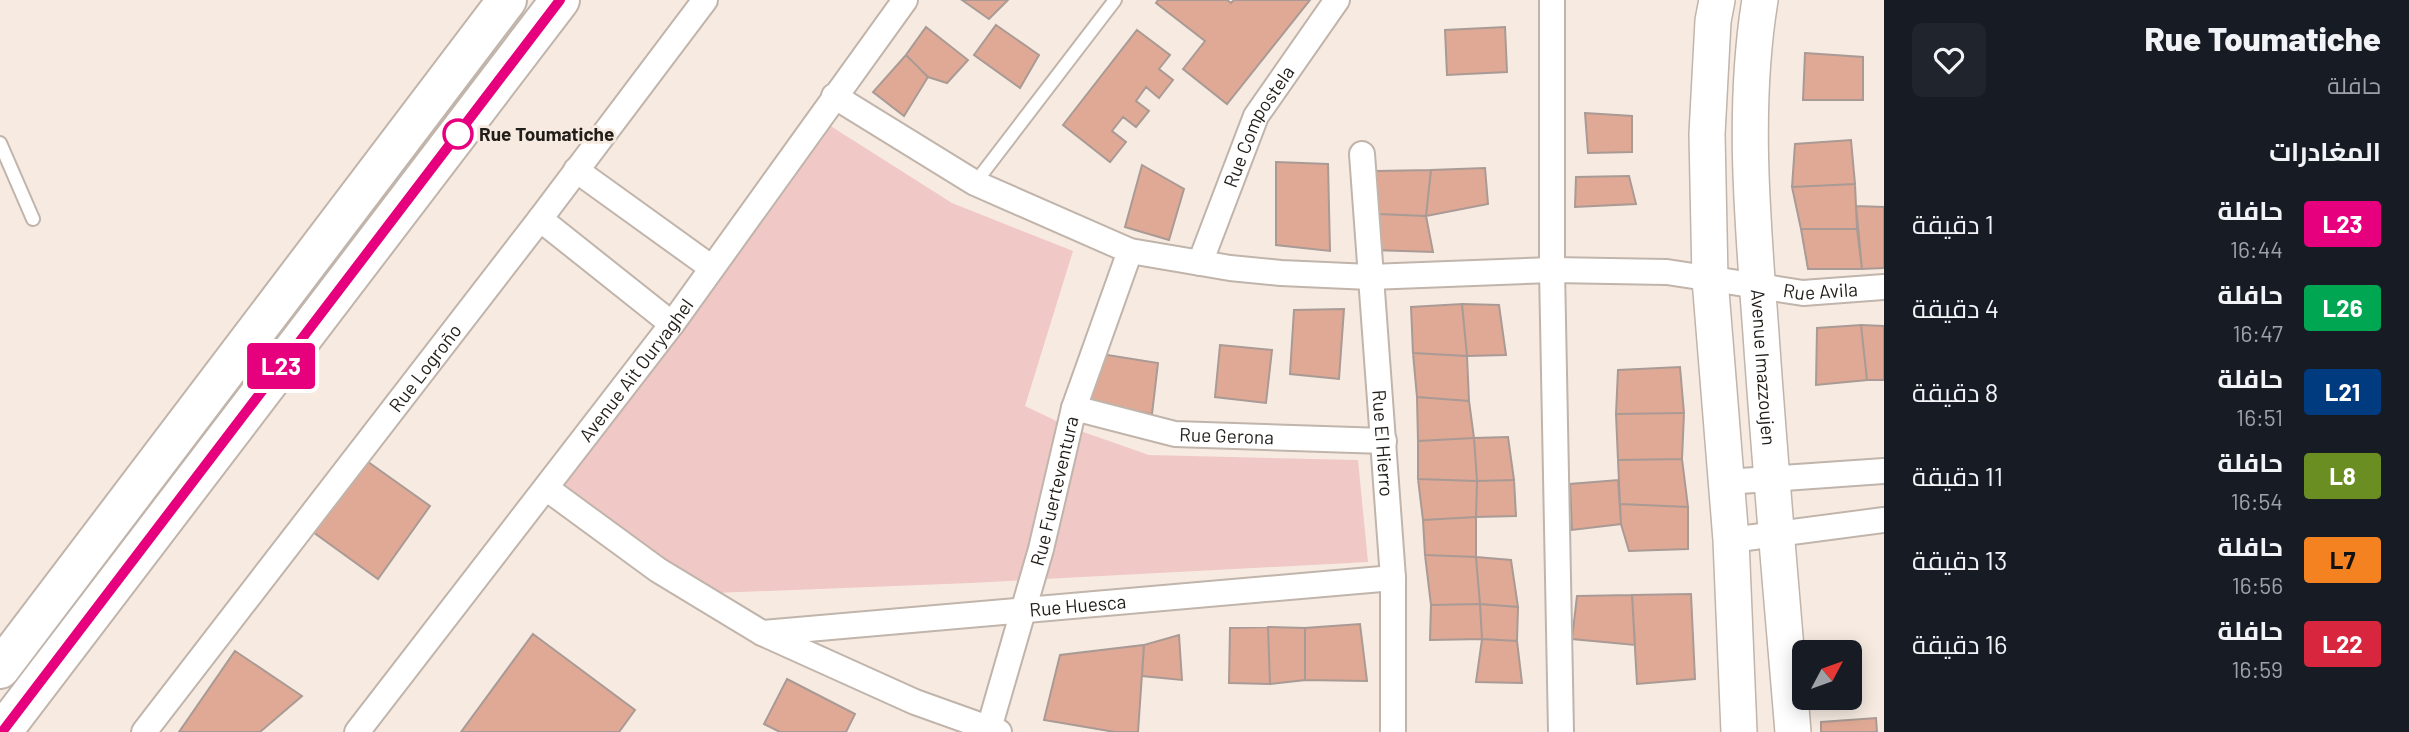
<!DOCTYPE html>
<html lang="ar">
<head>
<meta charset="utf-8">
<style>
	body { margin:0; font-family:Barlow,Cairo,sans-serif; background:#20242c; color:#f1f3f6; direction:rtl; height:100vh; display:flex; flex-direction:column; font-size:26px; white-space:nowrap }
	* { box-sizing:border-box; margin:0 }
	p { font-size:23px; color:#9ea1a6 }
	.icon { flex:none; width:38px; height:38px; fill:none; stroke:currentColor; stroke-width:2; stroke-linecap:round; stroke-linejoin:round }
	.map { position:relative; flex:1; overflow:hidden; direction:ltr }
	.details { display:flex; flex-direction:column; background:#171b24; width:525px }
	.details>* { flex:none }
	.badge { padding:0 14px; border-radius:5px; font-size:24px; line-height:46px }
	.needle { width:46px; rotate:49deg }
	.fabs { position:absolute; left:1792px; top:640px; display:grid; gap:14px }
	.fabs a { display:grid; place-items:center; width:70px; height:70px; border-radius:10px; background:#171b24; box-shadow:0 4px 18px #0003; font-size:35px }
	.map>.badge { position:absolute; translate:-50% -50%; box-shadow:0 0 0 4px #fff }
	h2 { padding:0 28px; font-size:26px; line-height:63px }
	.round { display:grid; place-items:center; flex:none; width:74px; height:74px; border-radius:10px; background:#20242c }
	.summary { display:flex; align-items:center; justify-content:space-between; height:119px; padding:0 28px }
	h1 { font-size:33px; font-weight:800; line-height:52px }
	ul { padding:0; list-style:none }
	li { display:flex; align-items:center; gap:21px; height:84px; padding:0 28px }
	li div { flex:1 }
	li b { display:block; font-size:26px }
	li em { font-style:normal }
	li .badge { min-width:77px; font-weight:700; text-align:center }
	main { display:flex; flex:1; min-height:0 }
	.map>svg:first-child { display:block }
</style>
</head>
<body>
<main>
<section class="details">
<div class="summary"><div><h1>Rue Toumatiche</h1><p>حافلة</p></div><a class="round"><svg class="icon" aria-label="heart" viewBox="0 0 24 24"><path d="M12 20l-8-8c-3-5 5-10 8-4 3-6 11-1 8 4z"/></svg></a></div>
<h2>المغادرات</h2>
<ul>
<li><span class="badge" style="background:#e6007e;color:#fff">L23</span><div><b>حافلة</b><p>16:44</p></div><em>1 دقيقة</em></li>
<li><span class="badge" style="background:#00a651;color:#fff">L26</span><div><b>حافلة</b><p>16:47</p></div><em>4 دقيقة</em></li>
<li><span class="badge" style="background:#003b80;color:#fff">L21</span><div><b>حافلة</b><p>16:51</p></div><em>8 دقيقة</em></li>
<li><span class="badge" style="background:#6b8e23;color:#fff">L8</span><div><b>حافلة</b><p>16:54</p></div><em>11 دقيقة</em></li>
<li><span class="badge" style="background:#f58220;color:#111">L7</span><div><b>حافلة</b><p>16:56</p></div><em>13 دقيقة</em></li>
<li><span class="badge" style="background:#d7263d;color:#fff">L22</span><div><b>حافلة</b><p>16:59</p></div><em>16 دقيقة</em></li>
</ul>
</section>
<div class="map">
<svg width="1884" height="732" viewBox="0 0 1884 732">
	<rect width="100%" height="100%" fill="#f7ebe1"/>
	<path fill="#f0c8c6" d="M818 118 952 203 1073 251 1025 406 1069 427 1149 455 1358 460 1368 562 971 583 714 593 544 481Z"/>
	<path fill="#e0a995" stroke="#a99a95" stroke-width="2" d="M962 0H1008L989 19Z
		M1158 0H1227L1231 3 1234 0H1310L1227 104 1183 69 1205 41 1156 3Z
		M996 25 1039 55 1020 88 974 55Z
		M926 27 968 60 947 83 928 77 906 55Z
		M1505 27 1507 72 1447 75 1445 30Z
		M1137 30 1170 55 1159 69 1173 80 1159 98 1146 87 1136 101 1149 111 1136 127 1123 117 1112 131 1126 142 1110 162 1063 125Z
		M1805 53 1863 57V100H1803Z
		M906 55 928 77 904 116 873 92Z
		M1585 113 1632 116V152L1588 153Z
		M1851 140 1855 184 1792 187 1795 144Z
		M1276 162 1328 164 1330 251 1276 245Z
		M1142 165 1184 189 1169 240 1125 227Z
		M1485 168 1488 204 1426 216 1431 170Z
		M1431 170 1426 216 1378 214 1376 171Z
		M1629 176 1636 204 1575 207 1576 177Z
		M1855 184 1857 229H1801L1792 187Z
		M1856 206 1884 207V268L1862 269Z
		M1378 214 1426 216 1433 252 1373 250Z
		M1801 229H1857L1862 269H1808Z
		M1462 304 1467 356 1413 353 1411 307Z
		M1462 304 1499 305 1506 355 1467 356Z
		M1344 309 1339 379 1290 374 1294 310Z
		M1861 325 1884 326V380H1867Z
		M1861 325 1867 380 1816 385 1817 328Z
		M1220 345 1272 350 1266 403 1215 397Z
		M1413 353 1467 356 1469 401 1417 397Z
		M1101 354 1158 363 1152 414 1088 403Z
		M1680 367 1684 413 1616 414 1618 370Z
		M1417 397 1469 401 1474 438 1418 441Z
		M1684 413 1682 459 1618 460 1616 414Z
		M1508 437 1514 480 1477 481 1474 438Z
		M1474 438 1477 481 1418 479V441Z
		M364 459 430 506 378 579 313 532Z
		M1682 459 1688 507 1620 504 1618 460Z
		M1418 479 1477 481 1476 517 1423 520Z
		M1514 480 1516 516 1476 517 1477 481Z
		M1618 480 1621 524 1572 530 1570 484Z
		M1620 504 1688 507V549L1629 551 1621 524Z
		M1476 517V557L1425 555 1423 520Z
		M1425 555 1476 557 1480 604 1431 605Z
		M1476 557 1511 560 1518 607 1480 604Z
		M1691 594 1695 679 1637 684 1632 595Z
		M1632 595 1635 645 1572 639 1577 596Z
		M1480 604 1482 639 1430 640 1431 605Z
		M1480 604 1518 607 1517 641 1482 639Z
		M1360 624 1367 681 1305 680V628Z
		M1268 627 1305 628V680L1270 684Z
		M1268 627 1270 684 1229 683 1230 628Z
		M533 634 635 710 619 732H461Z
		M1179 635 1182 680 1142 676 1144 645Z
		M1482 639 1517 641 1522 683 1476 682Z
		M1144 645 1138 732H1115L1044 720 1060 655Z
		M235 651 302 696 260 732H179Z
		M787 679 855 714 846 732H780L764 724Z
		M1876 718 1877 732H1821V722Z"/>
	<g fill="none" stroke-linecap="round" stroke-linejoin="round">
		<defs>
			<path id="lane" d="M0 143 33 219
				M975 183 1115 0"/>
			<g id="street">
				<path d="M1552 0V270L1561 732"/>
				<path id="s1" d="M834 96 975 183 1130 251 1230 268 1281 273 1370 277 1552 270 1667 272 1803 293 1884 287"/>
				<path id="s2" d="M1362 154 1393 578V732"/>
				<path d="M576 170 712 268"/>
				<path d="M540 219 672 324"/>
				<path id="s3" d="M1200 263 1256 116 1337 0"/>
				<path id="s4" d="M1074 408 1175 434 1384 441"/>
				<path d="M1726 482 1884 471"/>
				<path d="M546 488 658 570 762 633 915 702 999 732"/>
				<path d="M1731 540 1884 520"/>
				<path id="s5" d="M762 633 1393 578"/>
				<path id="s6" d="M144 732 540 219 705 0"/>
				<path id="s7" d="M357 732 672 324 905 0"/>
				<path id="s8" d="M988 732 1041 549 1074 408 1130 251"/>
			</g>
			<g id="secondary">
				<path d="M1717 0 1713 21 1707 134 1710 279 1731 540 1739 732"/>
				<path id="s9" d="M1760 0C1742 110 1753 224 1761 334 1770 467 1782 599 1793 732"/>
			</g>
			<path id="primary" d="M0 669 507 0
				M2 732 560 0"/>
		</defs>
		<use href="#lane" stroke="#c0b4ab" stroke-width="16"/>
		<use href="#street" stroke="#c0b4ab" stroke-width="28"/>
		<use href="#secondary" stroke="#c0b4ab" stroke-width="38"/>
		<use href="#primary" stroke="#c0b4ab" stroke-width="42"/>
		<use href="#lane" stroke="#fff" stroke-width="12"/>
		<use href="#street" stroke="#fff" stroke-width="24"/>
		<use href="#secondary" stroke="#fff" stroke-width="35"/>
		<use href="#primary" stroke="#fff" stroke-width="38"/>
	</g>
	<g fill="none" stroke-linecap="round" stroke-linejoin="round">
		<defs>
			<path id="line" d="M2 732 560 0"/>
		</defs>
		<use href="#line" stroke="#fff" stroke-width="16"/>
		<use href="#line" stroke="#e6007e" stroke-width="10"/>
	</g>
	<circle fill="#fff" stroke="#e6007e" stroke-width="3.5" cx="458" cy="134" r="14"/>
	<g text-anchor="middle" stroke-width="6" stroke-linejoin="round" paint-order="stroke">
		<g font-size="19" fill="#211d19" stroke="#f7ebe1">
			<text dy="7" stroke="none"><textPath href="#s3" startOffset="149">Rue Compostela</textPath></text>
			<text dy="7" stroke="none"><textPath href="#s1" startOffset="1029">Rue Avila</textPath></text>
			<text dy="7" stroke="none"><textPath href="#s9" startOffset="368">Avenue Imazzoujen</textPath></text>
			<text dy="7" stroke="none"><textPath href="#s6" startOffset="460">Rue Logroño</textPath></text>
			<text dy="7" stroke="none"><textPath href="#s7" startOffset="457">Avenue Ait Ouryaghel</textPath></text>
			<text dy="7" stroke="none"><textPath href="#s4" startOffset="156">Rue Gerona</textPath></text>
			<text dy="7" stroke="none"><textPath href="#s2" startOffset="290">Rue El Hierro</textPath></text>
			<text dy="7" stroke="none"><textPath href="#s8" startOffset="250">Rue Fuerteventura</textPath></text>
			<text dy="7" stroke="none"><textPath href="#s5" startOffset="317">Rue Huesca</textPath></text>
		</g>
		<g font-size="19" font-weight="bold" fill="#211d19" stroke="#f7ebe1" text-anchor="start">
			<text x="479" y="141">Rue Toumatiche</text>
		</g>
	</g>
</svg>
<div class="fabs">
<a><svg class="needle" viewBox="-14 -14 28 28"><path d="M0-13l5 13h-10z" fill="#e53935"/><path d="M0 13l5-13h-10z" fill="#9ea1a6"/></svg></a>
</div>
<b class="badge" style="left:281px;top:366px;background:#e6007e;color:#fff">L23</b>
</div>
</main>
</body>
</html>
